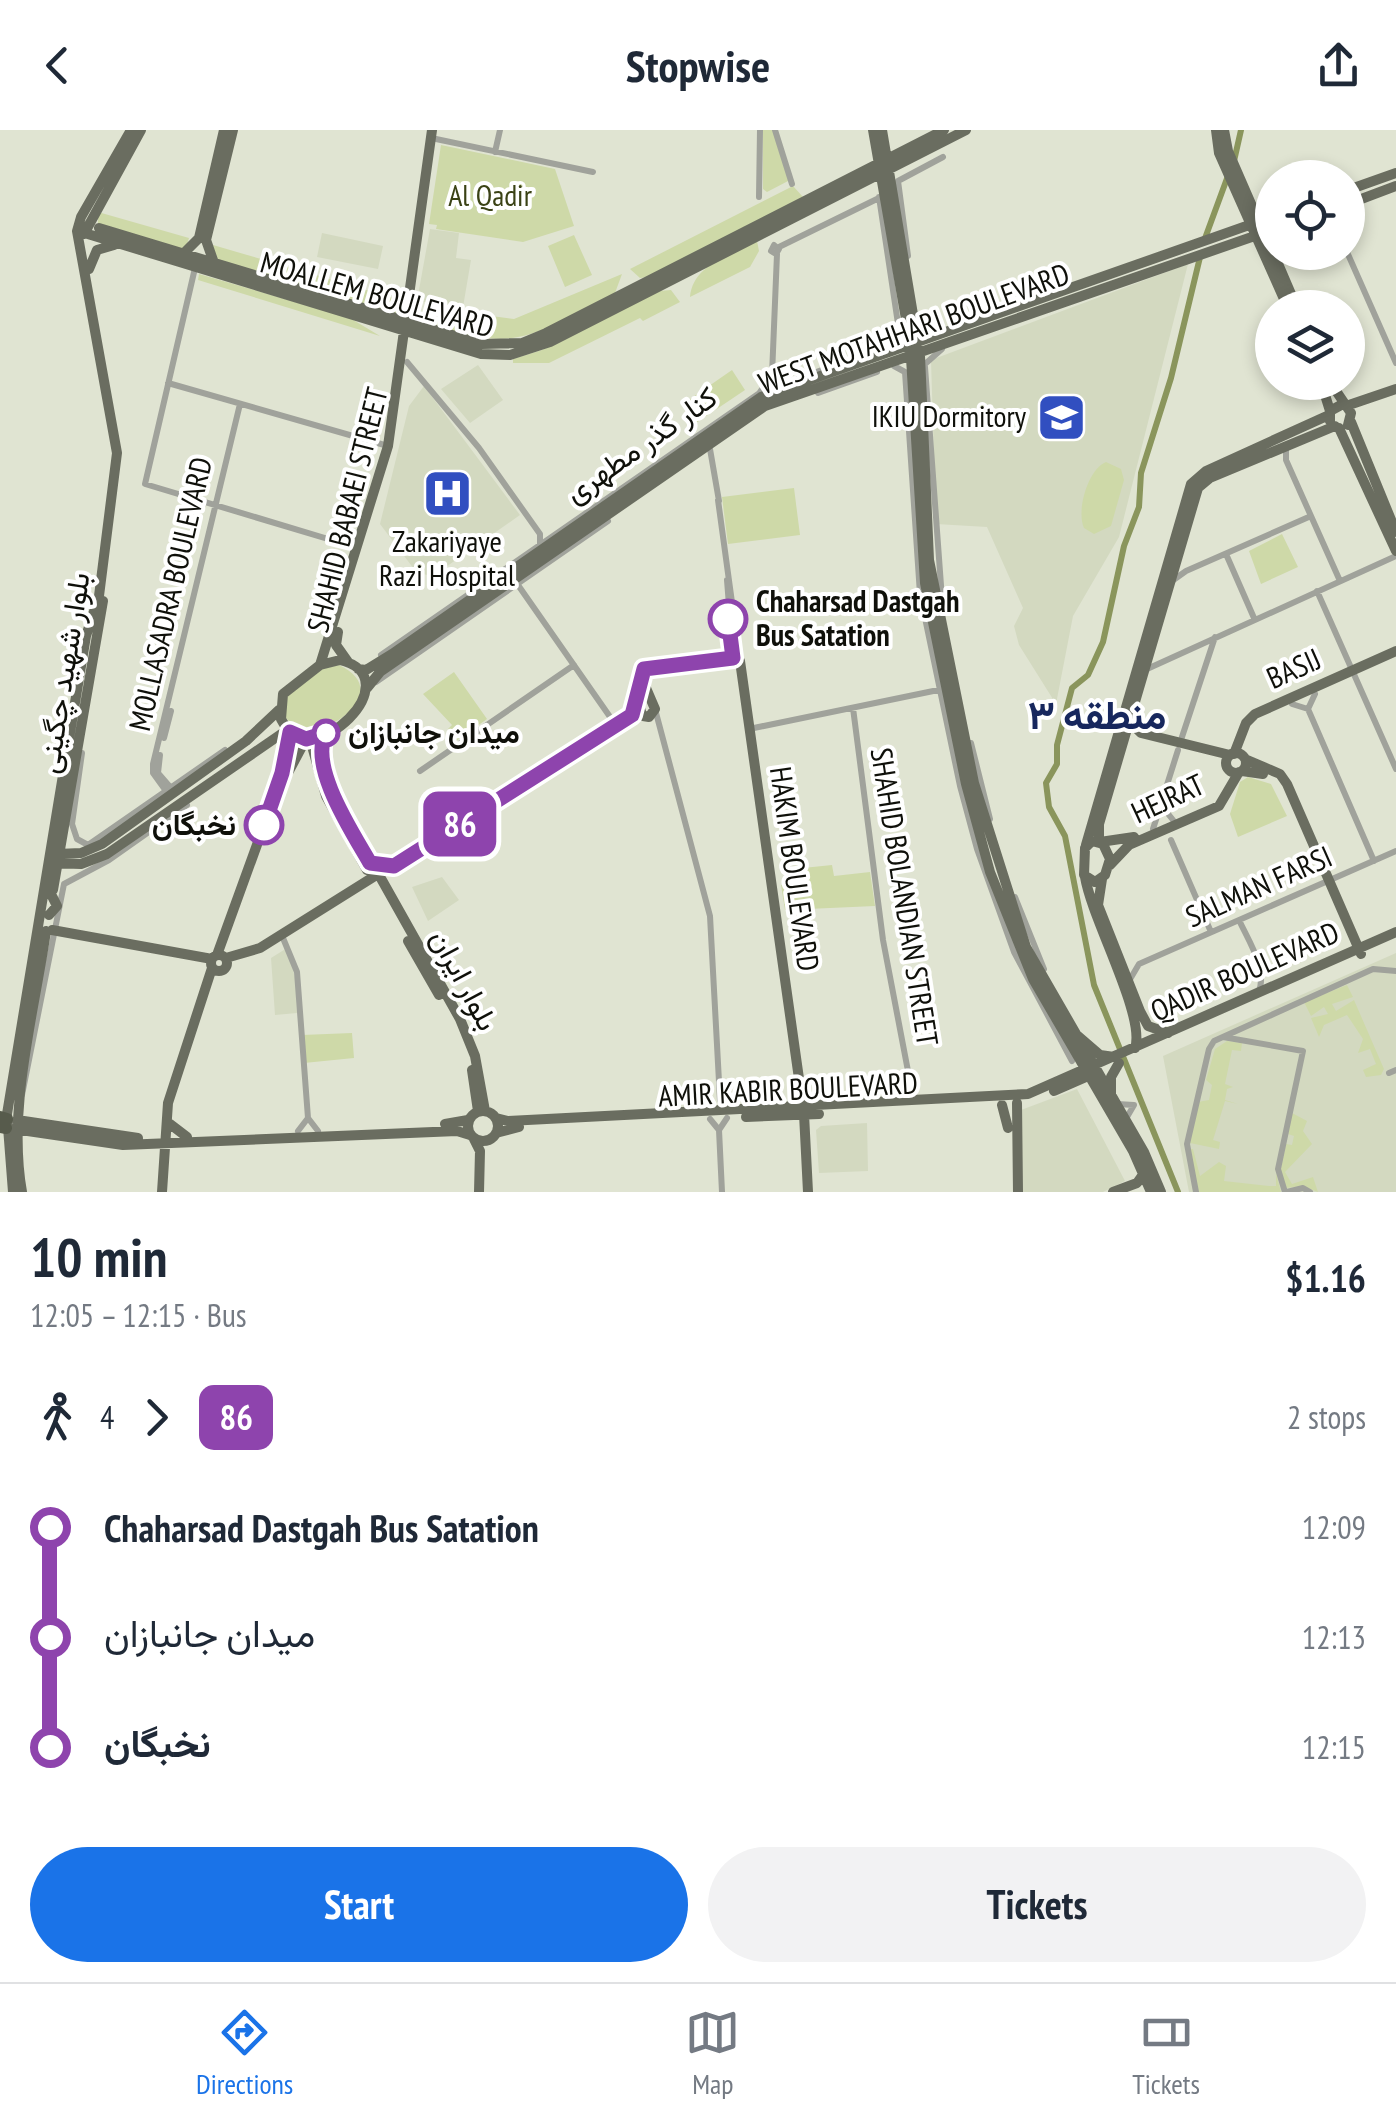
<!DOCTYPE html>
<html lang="en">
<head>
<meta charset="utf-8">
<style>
	body { margin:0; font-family:"PT Sans Narrow",Vazirmatn,sans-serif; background:#f2f2f3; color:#1f2937; height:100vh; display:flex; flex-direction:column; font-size:38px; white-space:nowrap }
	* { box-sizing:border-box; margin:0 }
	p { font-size:32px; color:#747a83 }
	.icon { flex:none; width:55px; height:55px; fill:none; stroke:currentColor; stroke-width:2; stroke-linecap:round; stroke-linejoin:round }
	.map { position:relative; height:1062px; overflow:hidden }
	.sheet { display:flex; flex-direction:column; background:#fff; flex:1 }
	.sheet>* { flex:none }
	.badge { padding:0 20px; border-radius:15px; font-size:35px; line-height:65px }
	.tools { position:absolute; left:1255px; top:30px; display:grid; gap:20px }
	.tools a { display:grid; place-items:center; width:110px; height:110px; border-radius:50%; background:#fff; box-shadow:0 5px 15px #0003; font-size:50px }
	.map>.badge { position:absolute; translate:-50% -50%; box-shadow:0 0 0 5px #fff }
	.legs { display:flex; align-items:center; gap:15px; height:110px; padding:0 30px; font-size:32px }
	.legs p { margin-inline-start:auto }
	.head { display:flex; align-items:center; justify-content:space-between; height:170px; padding:0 30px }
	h1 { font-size:55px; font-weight:700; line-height:75px }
	.button { display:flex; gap:20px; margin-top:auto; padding:20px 30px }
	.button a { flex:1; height:115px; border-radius:60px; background:#1a73e8; color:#fff; font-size:40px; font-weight:700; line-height:115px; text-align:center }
	.button a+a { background:#f2f2f3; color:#1f2937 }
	ul { padding:0 30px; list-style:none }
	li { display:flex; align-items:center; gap:35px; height:110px; font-size:38px }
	li i { display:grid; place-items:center; width:15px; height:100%; margin:0 12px; background:currentColor }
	li i::after { content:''; width:25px; height:25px; margin:-12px; border:8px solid; border-radius:50%; background:#fff }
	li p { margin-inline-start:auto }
	li:first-child i { background:linear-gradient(#0000 50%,currentColor 0) }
	li:last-child i { background:linear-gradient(currentColor 50%,#0000 0) }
	header { display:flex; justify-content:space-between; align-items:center; height:130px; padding:0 30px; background:#fff; font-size:45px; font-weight:700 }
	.tab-bar { display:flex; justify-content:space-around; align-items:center; height:140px; border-top:2px solid #e0e1e3; background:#fff; font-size:28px; color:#747a83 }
	.tab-bar a { display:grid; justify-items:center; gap:5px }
	.tab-bar .active { color:#1a73e8 }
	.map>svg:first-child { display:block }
</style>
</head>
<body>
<header><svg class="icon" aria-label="back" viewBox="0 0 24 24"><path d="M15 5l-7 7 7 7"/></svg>Stopwise<svg class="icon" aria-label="share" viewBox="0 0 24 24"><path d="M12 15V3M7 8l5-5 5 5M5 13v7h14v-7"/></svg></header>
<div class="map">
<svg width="1396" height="1062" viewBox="0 0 1396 1062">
	<rect width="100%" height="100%" fill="#e0e4d2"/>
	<path fill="#d3d9c0" d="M430 99 459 103 456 128 471 130 463 177 417 171Z
		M322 103 383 116 378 139 317 127Z
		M1188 134 1119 407 1073 486 1056 574 1019 515 1014 496 1023 478 987 397 936 394 931 230Z
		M478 235 503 270 470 293 441 259Z
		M424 256 520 385 433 446 417 443 380 394 409 276Z
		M442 747 459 770 428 791 412 757Z
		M287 818 296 851 297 883 275 885 271 828Z
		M1396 823V1062H1189L1163 926Z
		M1077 959 1125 1051 1103 1062H1022L1021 980Z
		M867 993 868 1041 819 1043 816 1000 821 996Z"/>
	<path fill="#ced9a8" d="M763 0H773L790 50 767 62 763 59Z
		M441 15 555 39 574 96 523 112 436 99 437 95 429 94Z
		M793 56 803 67 649 147 640 148 630 139Z
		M98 82 189 108 185 121 98 95Z
		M574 105 592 145 565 157 548 116Z
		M757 111 759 121 750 137 690 167C693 134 731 125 757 111Z
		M213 115 401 170 399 186 216 132Z
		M199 144 350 188 380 206 198 150Z
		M622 144 615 163C528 207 521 224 422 193L425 177 514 189Z
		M671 160 680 172 643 191 640 188 549 233H513V229L542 220 659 161Z
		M732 240 745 260 693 295 683 274Z
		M1106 332 1121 339 1124 350 1111 396 1094 404 1084 398C1076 381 1088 339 1106 332Z
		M794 358 800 405 728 414 722 367Z
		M1282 404 1298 437 1261 454 1249 421Z
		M339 535C392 560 335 603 300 602L285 587 287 566 322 539Z
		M454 542 487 589 456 611 448 599 452 595 423 564Z
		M1248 647 1271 654 1287 686 1238 707 1230 684 1240 652Z
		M832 735 834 746 870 742 875 776 785 780 781 755 804 750 803 738Z
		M1347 855 1353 867 1332 874 1336 881 1354 870 1384 939 1381 945 1366 947 1363 940 1376 934 1370 919 1358 923 1363 909 1347 885 1324 895 1319 907 1311 888 1328 884 1324 877 1311 886 1304 872Z
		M352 903 354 928 304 933 302 905Z
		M1227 911 1242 913 1241 921 1232 920 1225 954 1233 957 1227 959 1225 970 1238 974 1225 971 1213 1010 1220 1012 1219 1019 1190 1013 1198 972 1209 970 1212 955 1206 950 1215 919Z
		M1292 983 1307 991 1303 1001 1312 1014 1285 1042 1292 1054 1313 1047 1318 1062 1302 1056 1286 1058 1279 1047 1286 1014 1292 1015 1294 1006 1288 1004Z
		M1189 1019H1193L1200 1046 1219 1032 1226 1036 1224 1051 1269 1056H1276V1043L1281 1062H1198Z"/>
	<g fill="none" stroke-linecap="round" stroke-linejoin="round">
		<path stroke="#8a955c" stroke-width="6" d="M1234 31 1241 0
			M1204 111 1229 43
			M1178 1062 1094 855 1065 706 1049 677 1046 653 1057 634V615L1072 558 1088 545 1103 512 1124 416 1139 377 1141 343 1171 248 1201 123"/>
		<path stroke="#a0a29b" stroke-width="6" d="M775 0 792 54
			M436 9 593 42
			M495 22 500 0
			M759 67 760 0
			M774 115 779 119 776 124 771 121Z
			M779 117 881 67
			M1347 122 1396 233
			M908 126 898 51 943 27
			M195 138 145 354 358 418
			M407 232 479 318 540 404V415
			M925 234 942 219
			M894 236 905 242 920 464 960 656 977 719 1014 822 1072 931
			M925 237 942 469
			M772 245 777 124
			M168 253 388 316
			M772 258 891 215 900 207 879 67
			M760 262 772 245
			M818 263 877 242
			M1286 315V330L1340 451
			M710 319 719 371
			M718 370 740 531
			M1226 424 1254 488
			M727 450 733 526
			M1172 451 1186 441 1311 386
			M518 455 615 594
			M1317 461 1396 639
			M381 525 761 262
			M1147 539 1396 426
			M376 552 608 391
			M1292 574 1308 579 1374 731
			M853 578 883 810 912 962
			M655 579 710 786 720 970
			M1308 579 1315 564
			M749 599 943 559
			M164 608 171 581
			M971 613 990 689
			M1180 613 1215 507
			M82 623 72 694 77 709 88 715 225 620
			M160 625 158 643 171 658
			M420 641 574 535
			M166 661 153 643V634L240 274
			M1161 675 1173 690
			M1153 699 1178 620
			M1171 710 1211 802
			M1015 767 1044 839
			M1239 790C1248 810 1269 841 1258 863
			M283 808 297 842 308 988
			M1129 851 1139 834 1396 721
			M1223 907 1303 921 1278 1039 1285 1062
			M1389 943 1396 940
			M22 965 64 754 109 730 187 675
			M1117 974 1134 975 1127 987
			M308 988 318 1001
			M710 989 719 1000
			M719 1000 722 1062
			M719 1000 727 988
			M298 1001 308 988
			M1196 1062 1187 1014 1209 919 1214 911 1373 839 1396 841
			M1287 1062 1303 1058 1310 1062"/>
		<path stroke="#6a6d60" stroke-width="10" d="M873 0 910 212 925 453 966 654 990 742 1033 849 1133 1021 1151 1062
			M882 0 920 226 929 430 974 653 1026 817 1144 1022 1161 1062
			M1216 0 1219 23 1288 178
			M1224 0 1228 21 1272 122
			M1348 60 1396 43
			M1348 74 1396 56
			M99 98 482 214 522 213 546 203 944 0
			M78 101 481 224 510 225 550 212 966 0
			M84 104 141 0
			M1273 122 1297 178
			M183 124 199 108 224 0
			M214 133 206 110 233 0
			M89 139 97 120 114 115
			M1321 252 1330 281
			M1330 252 1351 283 1348 295
			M1346 276 1396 259
			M1330 291V281L1341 275
			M1351 292 1396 402
			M1339 298 1396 421
			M338 502 336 515 348 532
			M340 530C413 547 311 649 281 589L283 564 320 535Z
			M740 531 804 984 808 1062
			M320 535 388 316 432 0
			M358 539 366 540 392 524 761 267 1272 87
			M367 558 380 542 765 276 1272 100
			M639 561 646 558 655 579 649 587 643 586C635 572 639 554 644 539L733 527 740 531
			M1129 591 1141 603 1230 625
			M326 603 322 628 333 663 460 889 475 926 485 981
			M310 609 326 666 367 740
			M1226 633a10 10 0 1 1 20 0a10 10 0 1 1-20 0Z
			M1234 624 1246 593 1255 584 1396 521
			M1245 629 1280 644 1287 654 1361 824
			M289 641 306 609
			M1242 641 1263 644
			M1092 711 1103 714 1110 729 1105 745 1095 752 1084 745 1085 718Z
			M1099 711V694L1198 358 1210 348 1335 296
			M1100 712 1134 707
			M1086 715 1191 354 1206 341 1329 285
			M58 724 81 723 102 714 246 611 279 580
			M52 733 81 734 107 724 287 600
			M1110 735 1129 715 1219 676 1239 642
			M1085 747C1092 790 1146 886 1135 918
			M1102 749 1098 775 1140 881 1148 896 1168 903
			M53 760 103 471
			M49 785 57 776 52 766
			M52 800 212 829
			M408 811 439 865
			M211 833a8 8 0 1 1 16 0a8 8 0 1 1-16 0Z
			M217 825 283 643 290 602
			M226 828 260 818 632 585 638 567
			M1078 906 1100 925 1114 927
			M472 940 478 981
			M1054 961 1093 944
			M1111 967V947L1119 933
			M1017 973 1018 1062
			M1002 975 1008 998
			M468 996a15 15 0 1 1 30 0a15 15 0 1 1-30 0Z
			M746 987 819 984
			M496 988 508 991 1028 964 1396 802
			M17 990 138 1008
			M170 994 187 1007
			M445 994 468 990
			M14 999 123 1015 457 1001 470 1005
			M496 1003 519 997
			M474 1009 480 1021 479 1062
			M13 1062 7 984 86 506 99 466 117 323 77 101 81 87 131 0
			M22 1062C7 978 34 884 46 801
			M162 1062 168 973 212 838
			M1113 1062 1137 1053 1144 1043"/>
		<path stroke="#575b4c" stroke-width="12" d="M0 987 7 989
			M0 997 6 998"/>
	</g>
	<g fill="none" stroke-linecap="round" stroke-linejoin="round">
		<defs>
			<path id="line-1" d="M264 695 282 643 290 602 306 609 326 603C308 636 353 703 370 733L394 736 632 585 644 539 733 528 728 489"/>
		</defs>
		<use href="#line-1" stroke="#fff" stroke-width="22"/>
		<use href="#line-1" stroke="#8e44ad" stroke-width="15"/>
	</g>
	<defs>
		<symbol id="university-square" viewBox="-11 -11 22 22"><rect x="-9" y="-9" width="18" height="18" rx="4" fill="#314fc0" stroke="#fff"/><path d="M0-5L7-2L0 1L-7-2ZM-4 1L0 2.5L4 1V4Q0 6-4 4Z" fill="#fff"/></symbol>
		<symbol id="hospital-square" viewBox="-11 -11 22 22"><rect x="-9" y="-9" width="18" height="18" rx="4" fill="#314fc0" stroke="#fff"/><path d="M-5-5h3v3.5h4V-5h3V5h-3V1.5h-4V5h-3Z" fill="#fff"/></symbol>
	</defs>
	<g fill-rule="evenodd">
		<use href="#university-square" x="1034" y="260" width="55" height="55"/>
		<use href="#hospital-square" x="420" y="336" width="55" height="55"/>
	</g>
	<g fill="#fff" stroke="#8e44ad" stroke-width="5">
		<circle cx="728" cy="489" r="18"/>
		<circle cx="326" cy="603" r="12"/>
		<circle cx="264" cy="695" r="18"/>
	</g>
	<g text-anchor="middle" stroke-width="8" stroke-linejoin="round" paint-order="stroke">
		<g font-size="30" fill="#3a4215" stroke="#fff">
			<text x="490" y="76">Al Qadir</text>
		</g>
		<g font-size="30" fill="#0f100a" stroke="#fff">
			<text transform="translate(377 165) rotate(16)" y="10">MOALLEM BOULEVARD</text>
			<text transform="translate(914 199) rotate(-20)" y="10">WEST MOTAHHARI BOULEVARD</text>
			<text transform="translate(641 315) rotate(-35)" y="10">کنار گذر مطهری</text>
			<text transform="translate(348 380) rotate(-76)" y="10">SHAHID BABAEI STREET</text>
			<text transform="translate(171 464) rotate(-77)" y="10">MOLLASADRA BOULEVARD</text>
			<text transform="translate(1294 539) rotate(-24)" y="10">BASIJ</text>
			<text transform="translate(64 543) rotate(-81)" y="10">بلوار شهید چگینی</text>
			<text transform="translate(1168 669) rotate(-25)" y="10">HEJRAT</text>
			<text transform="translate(794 739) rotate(82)" y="10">HAKIM BOULEVARD</text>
			<text transform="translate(1259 757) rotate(-24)" y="10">SALMAN FARSI</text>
			<text transform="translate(904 767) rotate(81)" y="10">SHAHID BOLANDIAN STREET</text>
			<text transform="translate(1245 842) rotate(-24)" y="10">QADIR BOULEVARD</text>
			<text transform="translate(464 850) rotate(62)" y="10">بلوار ایران</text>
			<text transform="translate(788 960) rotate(-3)" y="10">AMIR KABIR BOULEVARD</text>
		</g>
		<g font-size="30" fill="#0f100a" stroke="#fff" text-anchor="end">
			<text x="1026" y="297">IKIU Dormitory</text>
			<text x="447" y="422" text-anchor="middle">Zakariyaye<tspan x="447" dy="34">Razi Hospital</tspan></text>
		</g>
		<g font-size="30" font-weight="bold" fill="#0f100a" stroke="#fff" text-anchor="start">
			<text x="756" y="482">Chaharsad Dastgah<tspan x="756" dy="34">Bus Satation</tspan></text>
			<text x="348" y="613">میدان جانبازان</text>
			<text x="236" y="705" text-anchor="end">نخبگان</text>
		</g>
		<g font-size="40" font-weight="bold" fill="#17275d" stroke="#fff">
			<text x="1097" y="599">منطقه ۳</text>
		</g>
	</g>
</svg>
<div class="tools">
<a><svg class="icon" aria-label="locate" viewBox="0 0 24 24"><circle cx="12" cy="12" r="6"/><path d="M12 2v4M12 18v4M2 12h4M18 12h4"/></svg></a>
<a><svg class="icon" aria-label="layers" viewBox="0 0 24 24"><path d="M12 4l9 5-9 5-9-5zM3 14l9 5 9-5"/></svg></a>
</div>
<b class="badge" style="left:460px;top:694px;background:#8e44ad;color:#fff">86</b>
</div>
<section class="sheet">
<div class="head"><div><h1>10 min</h1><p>12:05 – 12:15 · Bus</p></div><b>$1.16</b></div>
<div class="legs"><svg class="icon" aria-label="walk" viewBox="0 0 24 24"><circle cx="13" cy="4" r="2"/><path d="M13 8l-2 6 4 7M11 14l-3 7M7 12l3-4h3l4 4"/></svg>4<svg class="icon" aria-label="forward" viewBox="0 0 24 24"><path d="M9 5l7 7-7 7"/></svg><b class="badge" style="background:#8e44ad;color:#fff">86</b><p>2 stops</p></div>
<ul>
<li><i style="color:#8e44ad"></i><b>Chaharsad Dastgah Bus Satation</b><p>12:09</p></li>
<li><i style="color:#8e44ad"></i><span>میدان جانبازان</span><p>12:13</p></li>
<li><i style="color:#8e44ad"></i><b>نخبگان</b><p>12:15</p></li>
</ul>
<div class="button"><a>Start</a><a>Tickets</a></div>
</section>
<nav class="tab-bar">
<a class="active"><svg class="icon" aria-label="directions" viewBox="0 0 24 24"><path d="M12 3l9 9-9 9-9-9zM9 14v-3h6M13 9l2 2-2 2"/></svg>Directions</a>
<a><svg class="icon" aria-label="map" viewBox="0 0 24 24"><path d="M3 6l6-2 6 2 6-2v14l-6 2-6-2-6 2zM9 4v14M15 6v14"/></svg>Map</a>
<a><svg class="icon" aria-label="tickets" viewBox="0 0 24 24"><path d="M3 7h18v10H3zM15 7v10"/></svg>Tickets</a>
</nav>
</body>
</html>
